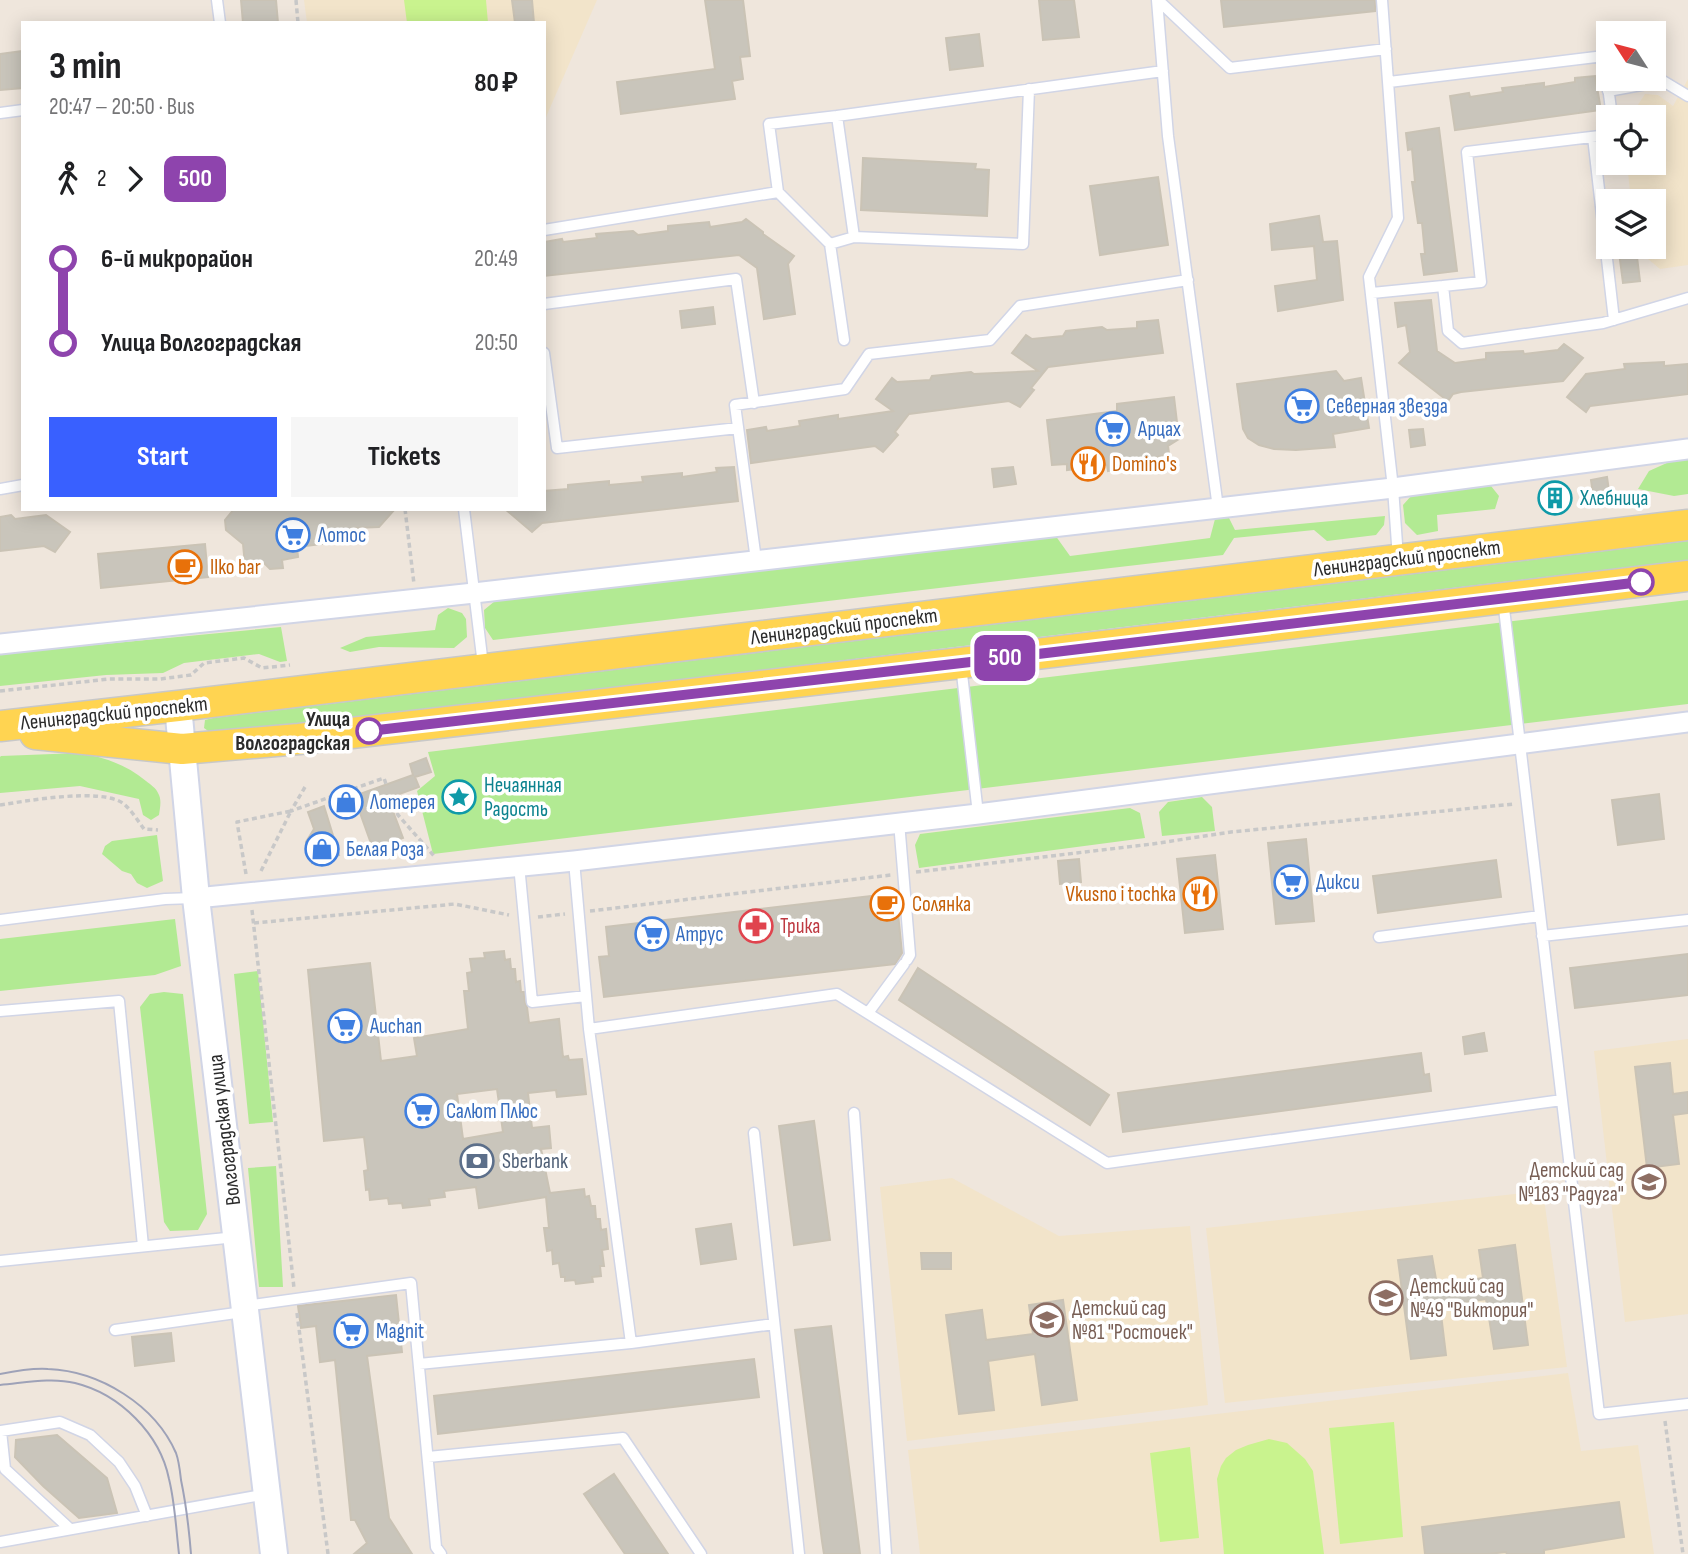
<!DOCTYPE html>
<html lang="en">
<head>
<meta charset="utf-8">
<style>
	body { margin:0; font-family:"Sofia Sans Condensed",sans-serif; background:#f6f6f6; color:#202124; height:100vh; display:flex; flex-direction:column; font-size:26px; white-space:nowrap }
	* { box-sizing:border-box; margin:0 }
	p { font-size:23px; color:#757577 }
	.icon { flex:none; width:38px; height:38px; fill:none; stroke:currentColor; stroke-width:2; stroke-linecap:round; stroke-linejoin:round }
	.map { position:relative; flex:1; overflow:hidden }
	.details { position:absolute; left:21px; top:21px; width:525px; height:490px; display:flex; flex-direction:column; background:#fff; border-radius:0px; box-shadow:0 4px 18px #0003 }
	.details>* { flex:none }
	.badge { padding:0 14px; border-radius:10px; font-size:24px; line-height:46px }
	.needle { width:46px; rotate:306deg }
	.buttons { position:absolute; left:1596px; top:21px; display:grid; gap:14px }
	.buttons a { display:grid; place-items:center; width:70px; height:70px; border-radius:0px; background:#fff; box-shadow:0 4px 18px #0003; font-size:35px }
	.map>.badge { position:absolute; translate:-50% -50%; box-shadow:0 0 0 4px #fff }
	.legs { display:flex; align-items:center; gap:10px; height:77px; padding:0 28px; font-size:23px }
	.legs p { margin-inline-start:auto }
	.headline { display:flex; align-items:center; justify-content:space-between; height:119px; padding:0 28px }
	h1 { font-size:38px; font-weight:700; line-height:52px }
	.action { display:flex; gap:14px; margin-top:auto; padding:14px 28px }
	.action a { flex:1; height:80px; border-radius:0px; background:#3960ff; color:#fff; font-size:28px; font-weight:700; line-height:80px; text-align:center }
	.action a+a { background:#f6f6f6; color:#202124 }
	ul { padding:0 28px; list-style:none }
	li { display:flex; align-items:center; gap:24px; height:84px; font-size:26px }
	li i { display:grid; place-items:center; width:10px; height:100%; margin:0 9px; background:currentColor }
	li i::after { content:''; width:18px; height:18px; margin:-9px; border:5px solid; border-radius:50%; background:#fff }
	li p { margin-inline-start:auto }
	li:first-child i { background:linear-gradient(#0000 50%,currentColor 0) }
	li:last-child i { background:linear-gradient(currentColor 50%,#0000 0) }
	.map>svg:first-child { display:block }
</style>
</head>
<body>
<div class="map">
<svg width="1688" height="1554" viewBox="0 0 1688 1554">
	<rect width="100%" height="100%" fill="#efe6dc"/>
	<path fill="#f2e4ca" d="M304 0H597L546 117H544V23H307Z
		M1688 79V265L1660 269 1636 249 1635 247H1654V201H1631L1627 163H1654V117H1630L1645 94 1658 95 1673 106Z
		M1688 1039V1314L1625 1322 1594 1051Z
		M952 1178 1059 1236 1190 1226 1208 1405 907 1441 880 1187Z
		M1543 1191 1567 1367 1225 1403 1206 1228Z
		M1568 1373 1581 1451 1638 1445 1654 1554H920L908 1450Z"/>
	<path fill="#b2ea93" d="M1688 459V494L1674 496 1638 489 1649 471 1669 462Z
		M1491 486 1499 496 1495 509 1437 515 1438 531 1417 535 1405 523 1403 505 1412 495Z
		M1385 516 1384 525 1376 535 1327 541 1314 530 1234 538 1223 555 493 640 485 628 484 610 495 601 1055 535 1070 556 1210 538 1215 519 1229 518 1235 530Z
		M1688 541V560L289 726 211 733 204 728 205 720 213 718Z
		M1688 600V704L433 854 417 791 435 776 428 752Z
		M448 608 462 613 466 619 467 637 454 648 379 647 350 652 340 648 366 637 435 630 438 615Z
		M281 627 287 661 280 662 259 654 184 663 163 673 106 675 0 686V654Z
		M79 753C104 757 127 765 146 781 151 785 156 788 158 793 162 799 160 808 159 815L151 820 143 815 139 799 80 786 0 793V757L1 756Z
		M1202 797 1212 807 1215 831 1162 836 1159 812 1168 802Z
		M1130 808 1140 813 1145 838 919 868 915 845 920 834Z
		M157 835 163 881 147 888 137 883 131 874 122 871 102 854 105 846 112 841Z
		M175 919 181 966 155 975 0 991V939Z
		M258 971 273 1122 249 1124 234 974Z
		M164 992 183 994 207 1214 198 1230 170 1231 164 1222 140 1007 150 994Z
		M276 1166 283 1287H259L248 1168Z"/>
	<path fill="#c9f38e" d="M404 0H486L488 23H407Z
		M1394 1422 1403 1537 1340 1544 1329 1428Z
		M1269 1439 1287 1443 1305 1459 1313 1471 1324 1554H1224L1217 1479 1221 1466 1226 1458 1236 1450 1248 1445Z
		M1190 1447 1199 1538 1160 1542 1150 1453Z"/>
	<path fill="#c9c5bb" stroke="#cac3b5" stroke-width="2" fill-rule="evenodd" d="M241 0H276L278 23H243Z
		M512 0H532L534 23H515Z
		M705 0H743L750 56 740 57 743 79 732 81 735 99 621 114 617 82 715 69Z
		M1039 0H1074L1079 37 1043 40Z
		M1221 0H1375V11L1224 27Z
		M979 34 983 66 950 70 946 38Z
		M23 51V88L0 90V54Z
		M1595 76 1601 110 1455 130 1450 96 1469 93 1470 97 1503 92 1502 88 1544 83V87L1575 82V78Z
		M1439 128 1457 271 1424 275 1421 254H1425L1422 223H1418L1412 182H1415L1412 149 1408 150 1406 133Z
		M863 158 976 164 975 169 989 170 987 216 861 210Z
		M1158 177 1168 245 1100 255 1090 186Z
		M1319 216 1323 242 1337 241 1343 300 1278 311 1275 286 1317 280 1314 246 1272 250 1270 224Z
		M746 219 763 232V234L794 256 788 264 795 314 764 319 757 268 739 255 544 276V242L562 239 563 242 597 238 596 234 633 231 638 235 668 231V226L709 222 710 227 742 222Z
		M1636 249 1640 281 1623 283 1619 252Z
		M1431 300 1437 351 1455 363 1486 359V353L1523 351 1524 354 1558 350 1564 344 1583 358 1563 381 1461 392 1453 394 1448 401 1399 363 1410 352 1406 325 1398 327 1395 303Z
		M713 307 715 324 682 328 680 311Z
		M1158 320 1163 353 1048 367 1031 388 1034 390 1020 407 1009 401 909 414 895 432 898 435 883 452 875 446 751 463 747 430 766 427 767 431 800 426 799 421 838 415V419L893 411 876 399 892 378 897 382 930 380 932 376 971 372 974 374 1038 371 1012 353 1026 335 1032 339 1063 336 1066 331 1102 327 1107 330 1137 328V322Z
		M1664 362V366L1688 364V394L1590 406 1586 412 1567 397 1586 374 1625 369 1624 364Z
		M1336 371 1344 381 1361 378 1369 428 1333 434 1335 447 1296 450 1274 449 1259 445 1248 438 1243 429 1237 384Z
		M1174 397 1179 439 1168 446 1169 453 1138 464 1108 471 1107 465 1067 470V464L1052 465 1047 420 1117 411V404Z
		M1423 429 1425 445 1411 447 1409 430Z
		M734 467 738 501 542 523 532 532 505 509H544V491L568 489V485L609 481V485L643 482 642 477 682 473V477L717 472 716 468Z
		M1013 467 1016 484 994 487 992 469Z
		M1607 477 1609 491 1593 494 1591 480Z
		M234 509H395L379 527 354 528V540L297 547 298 557 282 560 283 568 270 569 264 563 245 565 243 544 226 530 225 520Z
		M11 515 15 519 46 515 70 532 55 552 44 546 0 551V517Z
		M205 544 208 577 101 588 98 554Z
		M426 758 431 772 415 777 419 787 388 798 403 838 373 849 354 796 413 775 410 764Z
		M1659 794 1664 839 1618 845 1612 800Z
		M324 806 339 855 312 863 306 842 314 829 308 812Z
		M1306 839 1314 921 1276 924 1268 843Z
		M1215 855 1223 929 1185 933 1177 859Z
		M1079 859 1081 882 1060 884 1058 861Z
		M1496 860 1501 897 1378 913 1373 876Z
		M896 893 902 953 895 964 604 997 599 957 609 956 606 927Z
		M504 951 505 960 510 959 511 969H515L516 982 520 981 521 992H524L525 1003 527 1007 529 1023 559 1019 563 1057 568 1056 569 1060 582 1059 586 1094 557 1097 556 1090 528 1093 532 1128 549 1126 551 1148 541 1149 550 1193 584 1189 585 1197 589 1196 591 1206H595L596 1219H600L601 1230 606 1229 608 1249 602 1250 604 1266H600L601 1276 592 1277 593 1282 576 1284 575 1280 565 1281V1277H561L559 1263 553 1264 552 1250 547 1251 544 1228H549L546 1197 479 1208 476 1187 444 1191 445 1197 429 1199 430 1205 403 1208 402 1203 389 1204 388 1198 370 1200 369 1189 366 1190 364 1171 368 1170 364 1137 324 1141 308 970 370 963 381 1061 417 1056 414 1038 468 1029 464 991H469L467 973 472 972 470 959 485 958 484 953ZM497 1089 503 1132 463 1139 457 1094Z
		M1688 954V995L1575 1008 1570 968Z
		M918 968 1109 1095 1090 1125 899 1000Z
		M1484 1033 1487 1051 1465 1054 1463 1037Z
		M1421 1053 1424 1075 1429 1074 1431 1091 1123 1132 1118 1093Z
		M1670 1063 1673 1094 1688 1092V1113L1673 1115 1679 1164 1647 1168 1635 1067Z
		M814 1121 830 1240 794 1245 779 1126Z
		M731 1224 736 1259 701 1264 696 1229Z
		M1515 1245 1528 1345 1494 1349 1486 1299 1440 1306 1446 1355 1411 1359 1398 1260 1432 1256 1437 1285 1483 1278 1479 1250Z
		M921 1253H951V1269H922Z
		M396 1295 402 1352 367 1356 389 1518 412 1554H354L367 1543 355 1520H351L335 1360 320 1362 316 1326 301 1328 298 1306Z
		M1063 1300 1077 1400 1042 1405 1035 1354 988 1361 994 1410 959 1414 946 1315 982 1310 986 1340 1033 1334 1029 1305Z
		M831 1326 860 1554H824L822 1541 795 1330Z
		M171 1333 174 1361 135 1366 132 1337Z
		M754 1359 759 1397 438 1434 434 1396Z
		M57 1435 107 1478 117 1513 79 1518 43 1486 15 1457 16 1440Z
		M614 1474 631 1499 668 1554H625L584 1494Z
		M1619 1502 1624 1537 1544 1550V1554H1507L1506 1552 1488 1554H1425L1422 1527Z"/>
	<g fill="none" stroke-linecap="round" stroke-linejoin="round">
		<defs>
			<path id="lane" d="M217 0 220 23
				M1157 0 1168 136 1218 508
				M1158 0 1230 68 1386 49
				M1382 0 1398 218 1369 277 1393 488 1398 558
				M1389 82 1604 56 1612 117
				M1608 91 1663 81 1688 96
				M0 113 23 110
				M837 116 854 237 1023 244 1029 89
				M1593 137 1614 320
				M778 192 830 244 844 340
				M544 230 778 192 769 124 837 116 1163 71
				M830 244 854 237
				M1443 286 1481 282 1467 152 1608 135
				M1372 293 1443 286 1448 331 1462 343 1603 323 1688 298
				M544 304 736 279 754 403
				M544 353 557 448 738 428
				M0 489 23 485
				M464 509 483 665
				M756 560 735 405 845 389 869 354 990 340 1020 306 1188 280
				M1503 600 1599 1414 1688 1404
				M961 665 978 814
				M899 822 910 955 907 960
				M574 861 589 1029 837 994 1107 1163 1562 1100
				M519 865 532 1002 586 996
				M0 920 165 899 194 898
				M1542 936 1688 920
				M1379 937 1540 916
				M0 1011 119 1001 143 1246
				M868 1013 904 964
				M854 1113 886 1554
				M754 1133 799 1554
				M0 1261 236 1237
				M245 1306 411 1283 436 1547 441 1554
				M115 1330 243 1312
				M631 1343 774 1324
				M419 1364 631 1343 589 1029
				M428 1457 623 1438 701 1554
				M70 1529 5 1469 1 1431 60 1422 90 1435 119 1462 135 1486 147 1516
				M0 1542 267 1494"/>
			<path id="street" d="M0 644 474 593 1393 488 1688 449
				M196 898 574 861 978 814 1688 722"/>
			<path id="secondary" d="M178 706 196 898 274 1554"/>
			<path id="primary" d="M0 726 178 706 1688 525
				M35 734 182 749 299 739 961 663 1688 576"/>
		</defs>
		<use href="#lane" stroke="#d1d5e6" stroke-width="13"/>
		<use href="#street" stroke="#d1d5e6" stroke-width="23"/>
		<use href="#secondary" stroke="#d1d5e6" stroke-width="30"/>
		<use href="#primary" stroke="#c8c8c8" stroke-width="33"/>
		<path stroke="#c8c8c8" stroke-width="3.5" stroke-dasharray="5 3.5" stroke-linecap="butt" d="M296 0 298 23
			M405 509 414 584
			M0 691 109 679H160L191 675 204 663 244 658 262 668 290 665
			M305 787 291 811 384 778 386 784
			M391 797 398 815 435 857
			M0 805C26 801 103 787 124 804 132 811 138 821 144 829L158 830
			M916 872 1152 844 1231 832 1514 804
			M246 874 237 822 291 811 260 873
			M252 910 294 1288
			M590 911 891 875
			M538 917 565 914
			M254 923 455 904 509 915
			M297 1313 328 1554
			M1665 1421 1683 1554"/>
		<use href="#lane" stroke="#fff" stroke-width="10"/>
		<use href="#street" stroke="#fff" stroke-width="19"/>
		<use href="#secondary" stroke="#fff" stroke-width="26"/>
		<use href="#primary" stroke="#ffd451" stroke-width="30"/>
		<path stroke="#9ea2b8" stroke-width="2" d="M0 1374C15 1371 33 1368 48 1369 100 1371 155 1405 176 1453 179 1461 180 1471 181 1480 186 1504 189 1529 191 1554
			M0 1385C24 1383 51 1377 75 1383 120 1394 160 1434 169 1479 175 1503 176 1529 179 1554"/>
	</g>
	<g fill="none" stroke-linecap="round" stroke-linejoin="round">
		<defs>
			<path id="line-1" d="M369 731 988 660 1641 582"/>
		</defs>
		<use href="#line-1" stroke="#fff" stroke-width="16"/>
		<use href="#line-1" stroke="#8e44ad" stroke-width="10"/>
	</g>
	<defs>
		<symbol id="supermarket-ring" viewBox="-11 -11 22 22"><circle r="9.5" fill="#fff" stroke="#3f7fe0" stroke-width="1.5"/><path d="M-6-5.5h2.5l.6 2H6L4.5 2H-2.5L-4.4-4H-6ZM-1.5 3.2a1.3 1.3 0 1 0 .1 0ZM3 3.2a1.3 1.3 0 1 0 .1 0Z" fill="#3f7fe0"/></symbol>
		<symbol id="restaurant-ring" viewBox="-11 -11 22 22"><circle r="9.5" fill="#fff" stroke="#e8710a" stroke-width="1.5"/><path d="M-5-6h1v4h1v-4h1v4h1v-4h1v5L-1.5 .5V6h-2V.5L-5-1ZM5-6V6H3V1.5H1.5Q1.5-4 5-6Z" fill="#e8710a"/></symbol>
		<symbol id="building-ring" viewBox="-11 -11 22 22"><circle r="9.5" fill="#fff" stroke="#0f9aa8" stroke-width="1.5"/><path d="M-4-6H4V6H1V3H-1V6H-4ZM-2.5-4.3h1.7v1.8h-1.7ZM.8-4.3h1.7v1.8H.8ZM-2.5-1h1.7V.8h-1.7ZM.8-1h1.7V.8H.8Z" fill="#0f9aa8"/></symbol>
		<symbol id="cafe-ring" viewBox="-11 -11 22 22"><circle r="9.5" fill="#fff" stroke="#e8710a" stroke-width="1.5"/><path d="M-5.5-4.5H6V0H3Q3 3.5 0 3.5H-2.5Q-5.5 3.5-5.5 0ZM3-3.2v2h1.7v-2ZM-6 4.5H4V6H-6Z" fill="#e8710a"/></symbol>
		<symbol id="sight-ring" viewBox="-11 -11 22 22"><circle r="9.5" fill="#fff" stroke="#0f9aa8" stroke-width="1.5"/><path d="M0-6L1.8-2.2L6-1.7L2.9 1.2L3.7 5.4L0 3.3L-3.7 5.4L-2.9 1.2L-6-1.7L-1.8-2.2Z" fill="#0f9aa8"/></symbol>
		<symbol id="shop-ring" viewBox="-11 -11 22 22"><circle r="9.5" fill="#fff" stroke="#3f7fe0" stroke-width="1.5"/><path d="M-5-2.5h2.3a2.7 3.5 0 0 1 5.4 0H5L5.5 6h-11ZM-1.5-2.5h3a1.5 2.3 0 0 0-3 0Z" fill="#3f7fe0"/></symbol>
		<symbol id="pharmacy-ring" viewBox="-11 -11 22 22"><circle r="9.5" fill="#fff" stroke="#e0444e" stroke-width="1.5"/><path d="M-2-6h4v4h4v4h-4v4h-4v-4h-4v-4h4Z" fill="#e0444e"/></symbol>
		<symbol id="bank-ring" viewBox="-11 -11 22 22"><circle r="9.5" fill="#fff" stroke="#5c6f8a" stroke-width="1.5"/><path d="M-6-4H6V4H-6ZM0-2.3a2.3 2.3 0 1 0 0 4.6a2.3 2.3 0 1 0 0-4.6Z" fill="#5c6f8a"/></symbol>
		<symbol id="school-ring" viewBox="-11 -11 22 22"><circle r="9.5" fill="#fff" stroke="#8d6e63" stroke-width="1.5"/><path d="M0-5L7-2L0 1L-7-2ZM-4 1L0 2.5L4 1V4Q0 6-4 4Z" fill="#8d6e63"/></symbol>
	</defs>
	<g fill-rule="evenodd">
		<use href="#supermarket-ring" x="1283" y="387" width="38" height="38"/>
		<use href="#supermarket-ring" x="1094" y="410" width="38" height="38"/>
		<use href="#restaurant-ring" x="1069" y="445" width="38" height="38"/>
		<use href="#building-ring" x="1536" y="479" width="38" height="38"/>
		<use href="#supermarket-ring" x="274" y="516" width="38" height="38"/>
		<use href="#cafe-ring" x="166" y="548" width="38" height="38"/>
		<use href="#sight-ring" x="440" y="778" width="38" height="38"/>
		<use href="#shop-ring" x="327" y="783" width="38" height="38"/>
		<use href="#shop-ring" x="303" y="830" width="38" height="38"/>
		<use href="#supermarket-ring" x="1272" y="863" width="38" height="38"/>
		<use href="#restaurant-ring" x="1181" y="875" width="38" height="38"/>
		<use href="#cafe-ring" x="868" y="885" width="38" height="38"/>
		<use href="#pharmacy-ring" x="737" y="907" width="38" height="38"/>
		<use href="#supermarket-ring" x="633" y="915" width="38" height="38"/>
		<use href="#supermarket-ring" x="326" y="1007" width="38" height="38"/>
		<use href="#supermarket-ring" x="403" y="1092" width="38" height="38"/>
		<use href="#bank-ring" x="458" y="1142" width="38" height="38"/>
		<use href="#school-ring" x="1630" y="1163" width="38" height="38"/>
		<use href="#school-ring" x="1367" y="1279" width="38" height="38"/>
		<use href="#school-ring" x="1028" y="1301" width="38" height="38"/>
		<use href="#supermarket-ring" x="332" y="1312" width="38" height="38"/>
	</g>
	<g fill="#fff" stroke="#8e44ad" stroke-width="3.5">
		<circle cx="1641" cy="582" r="12"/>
		<circle cx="369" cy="731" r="12"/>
	</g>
	<g text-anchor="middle" stroke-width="7" stroke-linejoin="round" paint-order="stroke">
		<g font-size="21" fill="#366cbe" stroke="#fff" text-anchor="start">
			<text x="1326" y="413">Северная звезда</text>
			<text x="1138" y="436">Арцах</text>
			<text x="318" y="542">Лотос</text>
			<text x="370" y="809">Лотерея</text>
			<text x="346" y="856">Белая Роза</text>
			<text x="1316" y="889">Дикси</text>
			<text x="676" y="941">Атрус</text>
			<text x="370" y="1033">Auchan</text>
			<text x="446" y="1118">Салют Плюс</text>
			<text x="376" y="1338">Magnit</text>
		</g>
		<g font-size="21" fill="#c56008" stroke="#fff" text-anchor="start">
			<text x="1112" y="471">Domino's</text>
			<text x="210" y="574">Ilko bar</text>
			<text x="1176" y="901" text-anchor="end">Vkusno i tochka</text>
			<text x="912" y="911">Солянка</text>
		</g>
		<g font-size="21" fill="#0d838f" stroke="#fff" text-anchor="start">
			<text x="1580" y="505">Хлебница</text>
			<text x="484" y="792">Нечаянная<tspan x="484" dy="24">Радость</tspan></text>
		</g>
		<g font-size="21" fill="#2b2b2b" stroke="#fff">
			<text transform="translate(1407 558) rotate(-7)" y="7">Ленинградский проспект</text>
			<text transform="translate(844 626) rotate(-7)" y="7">Ленинградский проспект</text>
			<text transform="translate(114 713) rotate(-6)" y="7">Ленинградский проспект</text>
			<text transform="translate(224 1130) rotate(-97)" y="7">Волгоградская улица</text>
		</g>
		<g font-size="21" font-weight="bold" fill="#2b2b2b" stroke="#fff" text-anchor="end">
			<text x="350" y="726">Улица<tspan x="350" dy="24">Волгоградская</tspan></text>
		</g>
		<g font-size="21" fill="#be3a42" stroke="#fff" text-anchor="start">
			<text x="780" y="933">Трика</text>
		</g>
		<g font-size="21" fill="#4e5e75" stroke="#fff" text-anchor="start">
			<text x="502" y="1168">Sberbank</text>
		</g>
		<g font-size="21" fill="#785e54" stroke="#fff" text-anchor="start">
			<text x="1624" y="1177" text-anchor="end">Детский сад<tspan x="1624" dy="24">№183 "Радуга"</tspan></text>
			<text x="1410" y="1293">Детский сад<tspan x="1410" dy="24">№49 "Виктория"</tspan></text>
			<text x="1072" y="1315">Детский сад<tspan x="1072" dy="24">№81 "Росточек"</tspan></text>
		</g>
	</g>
</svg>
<div class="buttons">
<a><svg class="needle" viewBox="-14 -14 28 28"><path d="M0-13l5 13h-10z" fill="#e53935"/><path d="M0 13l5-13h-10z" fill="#757577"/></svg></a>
<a><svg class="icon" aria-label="locate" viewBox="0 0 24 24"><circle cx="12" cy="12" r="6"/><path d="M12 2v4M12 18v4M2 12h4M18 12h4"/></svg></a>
<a><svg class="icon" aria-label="layers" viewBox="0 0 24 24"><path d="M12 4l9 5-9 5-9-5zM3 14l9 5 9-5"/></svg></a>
</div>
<b class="badge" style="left:1005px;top:658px;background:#8e44ad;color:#fff">500</b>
<section class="details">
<div class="headline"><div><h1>3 min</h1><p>20:47 – 20:50 · Bus</p></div><b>80 ₽</b></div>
<div class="legs"><svg class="icon" aria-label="walk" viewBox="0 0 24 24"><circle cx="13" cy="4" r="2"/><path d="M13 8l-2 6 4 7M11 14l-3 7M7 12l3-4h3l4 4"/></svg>2<svg class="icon" aria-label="forward" viewBox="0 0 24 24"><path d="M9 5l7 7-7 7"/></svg><b class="badge" style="background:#8e44ad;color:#fff">500</b></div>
<ul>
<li><i style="color:#8e44ad"></i><b>6-й микрорайон</b><p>20:49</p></li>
<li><i style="color:#8e44ad"></i><b>Улица Волгоградская</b><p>20:50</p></li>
</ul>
<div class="action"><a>Start</a><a>Tickets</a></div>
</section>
</div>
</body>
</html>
